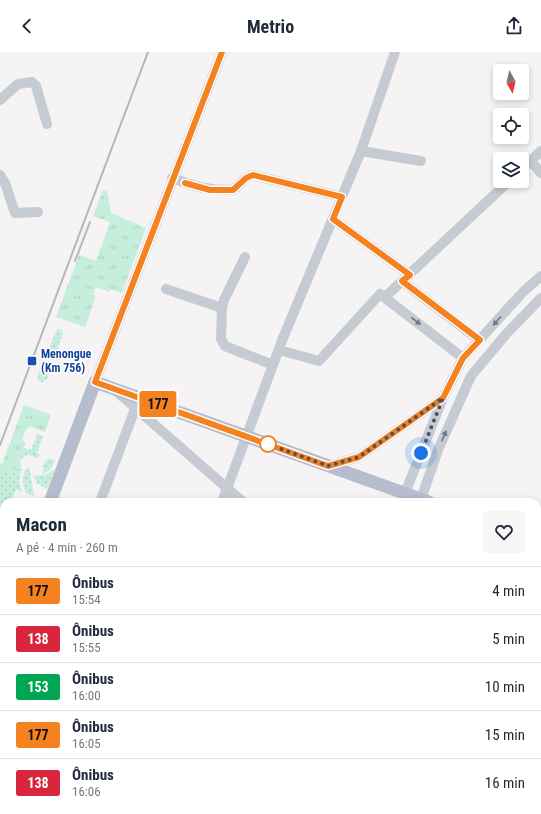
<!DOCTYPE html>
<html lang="pt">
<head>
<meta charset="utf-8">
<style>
	body { margin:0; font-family:"Roboto Condensed",sans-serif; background:#f6f6f7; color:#1f2937; height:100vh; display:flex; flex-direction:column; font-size:15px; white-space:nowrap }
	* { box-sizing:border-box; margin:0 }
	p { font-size:13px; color:#747a83 }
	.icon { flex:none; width:22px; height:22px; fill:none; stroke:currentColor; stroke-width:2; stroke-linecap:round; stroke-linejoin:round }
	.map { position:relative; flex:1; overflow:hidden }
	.drawer { position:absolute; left:0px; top:446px; width:541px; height:316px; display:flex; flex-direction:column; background:#fff; border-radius:12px 12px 0 0; box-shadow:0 2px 6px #0003 }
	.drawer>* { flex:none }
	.badge { padding:0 8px; border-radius:3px; font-size:14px; line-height:26px }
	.needle { width:26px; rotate:172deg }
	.controls { position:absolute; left:493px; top:12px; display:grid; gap:8px }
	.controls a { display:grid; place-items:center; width:36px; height:36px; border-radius:4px; background:#fff; box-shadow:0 2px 6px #0003; font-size:20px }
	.you { position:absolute; width:20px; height:20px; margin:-10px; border:3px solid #fff; border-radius:50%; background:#1a73e8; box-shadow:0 0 0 6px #1a73e833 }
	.map>.badge { position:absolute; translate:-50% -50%; box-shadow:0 0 0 2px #fff }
	.round { display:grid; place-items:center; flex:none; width:42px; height:42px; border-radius:4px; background:#f6f6f7 }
	.head { display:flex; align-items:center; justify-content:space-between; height:68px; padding:0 16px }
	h1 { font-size:19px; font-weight:700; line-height:30px }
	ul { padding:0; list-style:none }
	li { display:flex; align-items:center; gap:12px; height:48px; padding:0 16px; border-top:1px solid #e0e1e3 }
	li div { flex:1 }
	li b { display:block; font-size:15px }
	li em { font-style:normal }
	li .badge { min-width:44px; font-weight:700; text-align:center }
	header { display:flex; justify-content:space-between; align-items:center; height:52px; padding:0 16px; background:#fff; font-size:18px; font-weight:700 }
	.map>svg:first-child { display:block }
</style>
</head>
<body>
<header><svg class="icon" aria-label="back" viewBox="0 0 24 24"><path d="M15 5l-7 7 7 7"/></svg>Metrio<svg class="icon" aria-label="share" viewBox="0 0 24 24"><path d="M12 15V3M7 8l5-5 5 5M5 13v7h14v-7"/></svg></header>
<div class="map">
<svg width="541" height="762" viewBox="0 0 541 762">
	<defs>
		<pattern id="grass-tufts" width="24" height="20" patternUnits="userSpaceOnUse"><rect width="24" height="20" fill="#c6eedd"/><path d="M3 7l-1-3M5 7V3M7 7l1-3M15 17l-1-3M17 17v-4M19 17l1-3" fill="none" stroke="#accec0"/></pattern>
		<pattern id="garden-dots" width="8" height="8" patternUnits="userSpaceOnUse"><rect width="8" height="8" fill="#c6eedd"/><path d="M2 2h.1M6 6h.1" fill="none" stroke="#accec0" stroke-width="1.8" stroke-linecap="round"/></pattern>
		<pattern id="water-rules" width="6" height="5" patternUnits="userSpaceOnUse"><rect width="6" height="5" fill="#95c7e9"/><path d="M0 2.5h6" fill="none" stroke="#7ca4c0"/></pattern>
	</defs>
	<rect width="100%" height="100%" fill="#f5f3f3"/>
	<path fill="url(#grass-tufts)" d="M103 138 107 139 111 161 146 176 122 241 111 237 109 240 96 235 93 243 96 244 85 275 56 265 79 203 96 209 110 170 93 164Z
		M24 353 51 363 45 380 29 374 28 377H26L22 388 26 390 13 423 0 418V411L2 412Z"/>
	<path fill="url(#garden-dots)" d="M57 277 62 278 63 282 55 304 51 306 47 301Z
		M45 310 50 311 51 316 47 327 42 330 39 329 37 325 42 313Z
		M37 382 43 384 37 401 40 403 37 406 28 403 22 406 20 410 22 418 19 429 22 440 16 437 11 450H4V459L0 457V418L13 423 24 396 31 398Z
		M48 406 55 408C53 415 49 420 42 422L44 418 42 413 46 410Z
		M29 415 34 444 26 441C22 431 20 423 29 415Z
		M55 417 47 437 38 432 33 424 46 423Z
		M4 483V531L0 530V494Z"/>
	<path fill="url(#water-rules)" d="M541 629V706L537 708V632Z"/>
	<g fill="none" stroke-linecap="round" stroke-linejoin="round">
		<path stroke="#c5cad3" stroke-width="10" d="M0 48 18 32 32 30 36 34 47 72
			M361 99 421 109
			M531 109 541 121
			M522 117 541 99
			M0 123 5 131 15 161 38 160
			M172 126C196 135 207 138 233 138L246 126 253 123 342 145
			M333 167 410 223
			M245 205 224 248 222 256 221 287 225 294 273 313
			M402 229 479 288
			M166 237 222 256
			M385 245 509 129
			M279 298 319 309 380 242 463 306
			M95 330 222 0
			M116 339 243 450
			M328 414 359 405 443 346
			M405 441 443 346 463 306 523 240 541 224
			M100 450 135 357
			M222 450 283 286 361 99 395 0
			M420 450 438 398 471 324 507 281 541 246
			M537 716H541
			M227 762 229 758
			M495 762V758"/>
		<path stroke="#b5bdcf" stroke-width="13" d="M50 450 95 330 429 450
			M537 487 541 489
			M537 561 541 562
			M0 584 4 574
			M0 636 4 640
			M0 678 4 676"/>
		<path stroke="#b5b7bc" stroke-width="2" d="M75 209 90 170
			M0 393 148 0"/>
	</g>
	<defs><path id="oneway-solid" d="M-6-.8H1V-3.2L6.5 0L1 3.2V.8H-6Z"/></defs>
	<g fill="#707682">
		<use href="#oneway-solid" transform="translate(416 269) rotate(38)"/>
		<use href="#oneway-solid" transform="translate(497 269) rotate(132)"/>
		<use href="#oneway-solid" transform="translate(444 384) rotate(-67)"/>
	</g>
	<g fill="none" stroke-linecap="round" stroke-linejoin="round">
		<defs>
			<path id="line" d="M185 131 210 138H233L246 126 253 123 342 145 333 167 410 223 402 229 480 288 463 306 443 346 359 405 328 414 95 330 222 0"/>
		</defs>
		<use href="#line" stroke="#fff" stroke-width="9"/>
		<use href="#line" stroke="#f58220" stroke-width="6"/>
		<path stroke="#4b5260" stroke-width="4" stroke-dasharray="0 7.2" d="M268 392 328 414 359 405 443 346 421 401"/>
	</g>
	<rect fill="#1a4fb4" stroke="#fff" stroke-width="1.5" x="27" y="304" width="10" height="10" rx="2"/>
	<circle fill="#fff" stroke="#f58220" stroke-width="2" cx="268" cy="392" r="8"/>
	<g text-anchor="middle" stroke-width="3" stroke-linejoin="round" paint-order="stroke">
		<g font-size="12" font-weight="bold" fill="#164399" stroke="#fff" text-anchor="start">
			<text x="41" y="306">Menongue<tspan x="41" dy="14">(Km 756)</tspan></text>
		</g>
	</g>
</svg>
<div class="controls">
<a><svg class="needle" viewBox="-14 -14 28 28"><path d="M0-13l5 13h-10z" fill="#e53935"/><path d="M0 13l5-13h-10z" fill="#747a83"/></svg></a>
<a><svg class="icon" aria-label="locate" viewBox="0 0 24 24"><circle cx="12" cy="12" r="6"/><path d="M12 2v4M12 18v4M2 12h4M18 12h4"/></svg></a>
<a><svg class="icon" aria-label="layers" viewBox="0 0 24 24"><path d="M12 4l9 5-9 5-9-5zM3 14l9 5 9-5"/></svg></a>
</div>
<div class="you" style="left:421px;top:401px"></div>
<b class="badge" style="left:158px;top:352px;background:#f58220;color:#111">177</b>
<section class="drawer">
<div class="head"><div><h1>Macon</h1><p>A pé · 4 min · 260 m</p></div><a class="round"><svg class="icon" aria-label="heart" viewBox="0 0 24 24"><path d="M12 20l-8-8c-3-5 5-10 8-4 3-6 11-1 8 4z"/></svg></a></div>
<ul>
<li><span class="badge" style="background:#f58220;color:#111">177</span><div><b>Ônibus</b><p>15:54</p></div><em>4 min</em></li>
<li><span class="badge" style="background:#d7263d;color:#fff">138</span><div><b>Ônibus</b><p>15:55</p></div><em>5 min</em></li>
<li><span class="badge" style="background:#00a651;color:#fff">153</span><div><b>Ônibus</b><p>16:00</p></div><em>10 min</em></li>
<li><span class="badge" style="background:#f58220;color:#111">177</span><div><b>Ônibus</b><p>16:05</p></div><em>15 min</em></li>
<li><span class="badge" style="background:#d7263d;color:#fff">138</span><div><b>Ônibus</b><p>16:06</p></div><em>16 min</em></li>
</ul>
</section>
</div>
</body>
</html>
